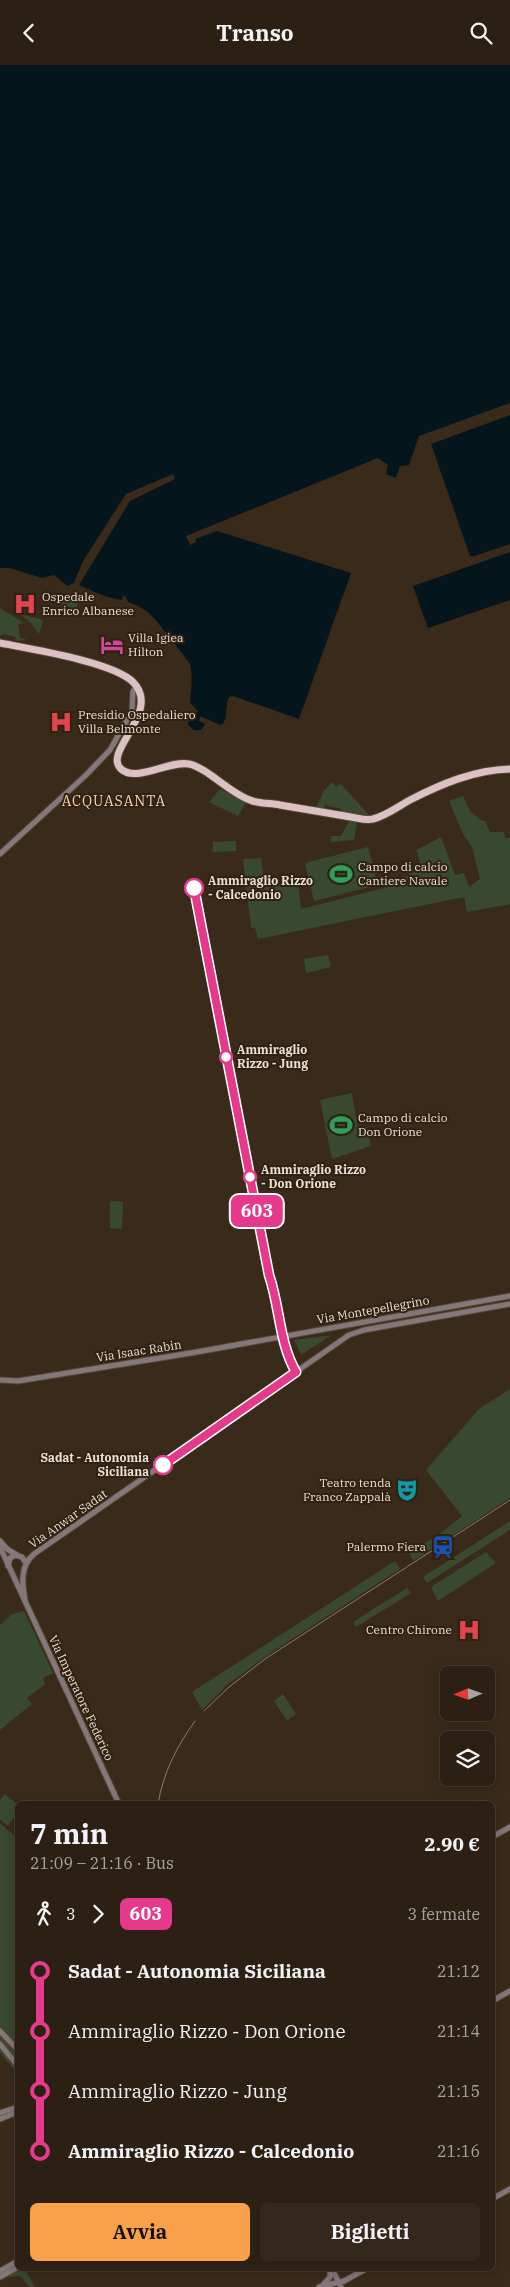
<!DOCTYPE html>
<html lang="it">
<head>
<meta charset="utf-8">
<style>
	body { margin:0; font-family:"IBM Plex Serif",serif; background:#34281d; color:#f1f3f6; height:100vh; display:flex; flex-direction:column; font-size:19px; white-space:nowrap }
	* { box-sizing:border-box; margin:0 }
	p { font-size:16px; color:#a6a3a0 }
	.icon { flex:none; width:28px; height:28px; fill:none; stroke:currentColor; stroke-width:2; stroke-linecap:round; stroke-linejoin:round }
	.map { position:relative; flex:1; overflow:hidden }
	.sheet { position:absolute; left:15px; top:1736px; width:480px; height:470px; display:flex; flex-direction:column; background:#2c2014; border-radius:8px; box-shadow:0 2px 12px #0003,0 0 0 1px #483e34 }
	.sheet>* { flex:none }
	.badge { padding:0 10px; border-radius:8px; font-size:18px; line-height:32px }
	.needle { width:32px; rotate:268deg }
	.buttons { position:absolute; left:440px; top:1601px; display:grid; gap:10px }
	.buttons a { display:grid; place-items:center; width:55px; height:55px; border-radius:8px; background:#2c2014; box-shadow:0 2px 12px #0003,0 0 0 1px #483e34; font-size:25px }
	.map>.badge { position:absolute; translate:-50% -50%; box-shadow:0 0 0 2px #fff }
	.legs { display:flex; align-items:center; gap:8px; height:55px; padding:0 15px; font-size:16px }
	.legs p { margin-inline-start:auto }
	.headline { display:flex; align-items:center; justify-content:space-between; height:85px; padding:0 15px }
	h1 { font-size:28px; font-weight:700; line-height:38px }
	.button { display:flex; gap:10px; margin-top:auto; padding:10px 15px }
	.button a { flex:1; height:58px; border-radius:8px; background:#f8a14a; color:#111; font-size:20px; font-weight:700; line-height:58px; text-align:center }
	.button a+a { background:#34281d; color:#f1f3f6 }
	ul { padding:0 15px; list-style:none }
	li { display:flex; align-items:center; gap:18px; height:60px; font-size:19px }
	li i { display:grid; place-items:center; width:8px; height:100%; margin:0 6px; background:currentColor }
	li i::after { content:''; width:12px; height:12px; margin:-6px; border:4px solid; border-radius:50%; background:#2c2014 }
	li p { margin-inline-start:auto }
	li:first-child i { background:linear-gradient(#0000 50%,currentColor 0) }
	li:last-child i { background:linear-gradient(currentColor 50%,#0000 0) }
	header { display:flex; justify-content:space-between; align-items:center; height:65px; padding:0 15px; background:#2c2014; font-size:22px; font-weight:700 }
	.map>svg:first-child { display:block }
</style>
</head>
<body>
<header><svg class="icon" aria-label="back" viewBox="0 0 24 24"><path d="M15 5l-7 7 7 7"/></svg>Transo<svg class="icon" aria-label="search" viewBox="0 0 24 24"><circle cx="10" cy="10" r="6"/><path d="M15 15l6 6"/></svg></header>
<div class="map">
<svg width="510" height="2222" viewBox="0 0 510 2222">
	<rect width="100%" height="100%" fill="#3a2a1a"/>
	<path fill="#38492f" d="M58 528 79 533 76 544 55 539Z
		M0 543 24 558 18 559 20 573H25L24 576 15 575 16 572 3 569 0 571Z
		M20 549 43 555 39 569 31 558Z
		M332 717 336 722 341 719 370 751 341 747V744L325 740 324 744 316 743 324 726Z
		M220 724 246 737 238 751 209 737Z
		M463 731 470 746 482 756H485L490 767H504L505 773H510V839L467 847 464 832 258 874 255 863H251L243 794 261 793 264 819 298 816 301 844 388 822 409 810V808L421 800 416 785 441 772 455 810 464 808 469 822 480 814 472 782 463 769 449 736Z
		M350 755 357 756 354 775 331 777V771H341Z
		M236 776V786L213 787V777Z
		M368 782 378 820 314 836 305 798Z
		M328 890 331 902 306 908 304 894Z
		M352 1028 358 1064 368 1062 371 1081 332 1094 320 1035Z
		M110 1136 123 1137 122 1164 110 1163Z
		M325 1271H330L301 1290 294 1275Z
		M510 1324V1433L443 1477 440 1469 462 1451 426 1405 479 1344Z
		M510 1456V1465L427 1518 423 1512Z
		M432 1474 438 1480 413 1496 409 1487Z
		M486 1487 496 1498 438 1536 431 1522Z
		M395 1496 400 1504 275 1585 228 1619 202 1645 192 1627Z
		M407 1523 411 1528 356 1562 353 1557Z
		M24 1546 53 1608 43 1613 45 1619 27 1633 32 1639 0 1665V1560L12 1549Z
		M283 1629 296 1649 287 1656 274 1636Z
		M5 1729 17 1739V1749L8 1761 0 1754V1735Z
		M0 1758 17 1773V2009L0 1987Z
		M18 2204H25L35 2222H30L20 2211 1 2213Z"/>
	<path fill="#04161c" d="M0 0H510V338L419 371 409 400 400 401 396 413 386 409 388 400 378 393 186 471 190 480 196 477 195 474 217 466 351 508 299 654 233 631 229 632C225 641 228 650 223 659L220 660 200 651 199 656 205 659 201 665H194L187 659 198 646 190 638C191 625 193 612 190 599 188 595 154 552 149 548 144 544 135 539 128 537L126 532 123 530 122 535C109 534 92 526 79 520L130 436 175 414 173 409 126 429 83 496 74 518 67 521 54 510 42 513 9 503H0Z
		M510 350V479L475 491H470L431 379Z
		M510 487V535L428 563 413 521Z"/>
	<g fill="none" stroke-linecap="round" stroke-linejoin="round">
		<defs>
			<path id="minor" d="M0 789 85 711 110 685 132 646 133 626 137 622
				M0 1315 18 1316 191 1288 510 1231
				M0 1476 7 1484 17 1490
				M0 1482 119 1739
				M8 1501 10 1493 15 1490 22 1492 26 1498
				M25 1535C22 1518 20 1501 34 1489L349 1270 364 1265 510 1239
				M492 1772 510 1762
				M492 1936 510 1926
				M0 1966 18 1985
				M0 1979 18 2001
				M0 2048 18 2042
				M0 2054 18 2047
				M492 2134 510 2124
				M332 2204 341 2222
				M0 2206 18 2196
				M0 2212 18 2202
				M323 2220 330 2212V2204
				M319 2222 344 2216 366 2204"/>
			<path id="major" d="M0 578C31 584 113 597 133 617 162 646 104 685 120 703 135 719 168 695 189 699 208 703 229 728 250 735 259 739 271 738 280 740 304 744 327 748 351 752 358 753 367 756 373 754 386 751 399 741 410 735 441 719 474 705 510 704"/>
		</defs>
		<use href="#minor" stroke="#564738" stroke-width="7"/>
		<use href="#major" stroke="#564738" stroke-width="9"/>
		<use href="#minor" stroke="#847779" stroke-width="5"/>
		<use href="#major" stroke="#dbc0c4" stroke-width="7"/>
		<path stroke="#8a7c6f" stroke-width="1" d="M204 1646 229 1622 265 1594 510 1435
			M158 1739C163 1708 177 1681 195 1656"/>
	</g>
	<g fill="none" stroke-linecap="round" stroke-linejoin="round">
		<defs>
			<path id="line-1" d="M163 1400 296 1307C279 1278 280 1242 269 1210L194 823"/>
		</defs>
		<use href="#line-1" stroke="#fff" stroke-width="11"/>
		<use href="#line-1" stroke="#e5398b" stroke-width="8"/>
	</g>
	<defs>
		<symbol id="hospital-bare" viewBox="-9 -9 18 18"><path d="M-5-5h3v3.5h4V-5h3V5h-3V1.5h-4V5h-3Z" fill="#e0444e" stroke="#302111" stroke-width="2.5" paint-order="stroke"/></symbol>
		<symbol id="hotel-bare" viewBox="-9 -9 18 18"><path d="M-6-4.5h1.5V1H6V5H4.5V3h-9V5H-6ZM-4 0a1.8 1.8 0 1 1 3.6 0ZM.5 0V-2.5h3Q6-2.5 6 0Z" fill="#d1479c" stroke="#302111" stroke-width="2.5" paint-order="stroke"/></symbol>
		<symbol id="stadium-bare" viewBox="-9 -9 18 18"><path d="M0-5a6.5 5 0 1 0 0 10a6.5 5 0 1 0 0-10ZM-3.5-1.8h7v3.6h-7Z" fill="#2e9e5b" stroke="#302111" stroke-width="2.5" paint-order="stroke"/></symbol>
		<symbol id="theatre-bare" viewBox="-9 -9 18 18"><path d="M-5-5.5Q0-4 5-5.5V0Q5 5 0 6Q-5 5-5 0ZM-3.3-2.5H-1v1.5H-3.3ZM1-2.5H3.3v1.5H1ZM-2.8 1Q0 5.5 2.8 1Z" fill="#0f9aa8" stroke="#302111" stroke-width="2.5" paint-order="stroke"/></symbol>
		<symbol id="station-bare" viewBox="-9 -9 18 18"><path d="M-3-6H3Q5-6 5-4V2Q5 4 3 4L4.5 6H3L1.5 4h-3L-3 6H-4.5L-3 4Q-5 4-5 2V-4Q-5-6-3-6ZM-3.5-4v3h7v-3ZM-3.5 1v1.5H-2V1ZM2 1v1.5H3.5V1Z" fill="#1a4fb4" stroke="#302111" stroke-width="2.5" paint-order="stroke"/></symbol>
	</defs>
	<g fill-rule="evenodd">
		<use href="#hospital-bare" x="9" y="523" width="32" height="32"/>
		<use href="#hotel-bare" x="96" y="564" width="32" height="32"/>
		<use href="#hospital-bare" x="45" y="641" width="32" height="32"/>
		<use href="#stadium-bare" x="325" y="793" width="32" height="32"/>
		<use href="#stadium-bare" x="325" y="1044" width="32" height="32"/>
		<use href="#theatre-bare" x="391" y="1409" width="32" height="32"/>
		<use href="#station-bare" x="427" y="1466" width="32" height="32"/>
		<use href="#hospital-bare" x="453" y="1549" width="32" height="32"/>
	</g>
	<g fill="#fff" stroke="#e5398b" stroke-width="2.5">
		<circle cx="194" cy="823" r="9"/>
		<circle cx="226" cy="992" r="6"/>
		<circle cx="250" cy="1112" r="6"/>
		<circle cx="163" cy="1400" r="9"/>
	</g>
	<g text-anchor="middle" stroke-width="4" stroke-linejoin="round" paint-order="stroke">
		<g font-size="12" fill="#ebe0d6" stroke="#302111" text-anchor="start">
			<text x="42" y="536">Ospedale<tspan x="42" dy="14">Enrico Albanese</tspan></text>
			<text x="128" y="577">Villa Igiea<tspan x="128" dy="14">Hilton</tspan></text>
			<text x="78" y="654">Presidio Ospedaliero<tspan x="78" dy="14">Villa Belmonte</tspan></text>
			<text x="358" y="806">Campo di calcio<tspan x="358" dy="14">Cantiere Navale</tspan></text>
			<text x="358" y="1057">Campo di calcio<tspan x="358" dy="14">Don Orione</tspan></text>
			<text x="391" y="1422" text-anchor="end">Teatro tenda<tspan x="391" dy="14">Franco Zappalà</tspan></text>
			<text x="426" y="1486" text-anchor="end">Palermo Fiera</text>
			<text x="452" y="1569" text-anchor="end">Centro Chirone</text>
		</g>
		<g font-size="12" font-weight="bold" fill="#ebe0d6" stroke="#302111" text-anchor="start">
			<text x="208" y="820">Ammiraglio Rizzo<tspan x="208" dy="14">- Calcedonio</tspan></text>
			<text x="237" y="989">Ammiraglio<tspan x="237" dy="14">Rizzo - Jung</tspan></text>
			<text x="261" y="1109">Ammiraglio Rizzo<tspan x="261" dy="14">- Don Orione</tspan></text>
			<text x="149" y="1397" text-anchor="end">Sadat - Autonomia<tspan x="149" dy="14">Siciliana</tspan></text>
		</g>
		<g font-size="12" fill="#ebe0d6" stroke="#302111">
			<text transform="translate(373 1245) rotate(-10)" y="4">Via Montepellegrino</text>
			<text transform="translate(139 1286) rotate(-9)" y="4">Via Isaac Rabin</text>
			<text transform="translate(68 1454) rotate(-35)" y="4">Via Anwar Sadat</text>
			<text transform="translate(81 1633) rotate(65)" y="4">Via Imperatore Federico</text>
		</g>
		<g font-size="14" letter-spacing="1" fill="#f7d2b2" stroke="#302111">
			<text x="114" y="741">ACQUASANTA</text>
		</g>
	</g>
</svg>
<div class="buttons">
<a><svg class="needle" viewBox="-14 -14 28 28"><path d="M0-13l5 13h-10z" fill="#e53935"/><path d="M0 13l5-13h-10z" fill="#a6a3a0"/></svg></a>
<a><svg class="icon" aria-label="layers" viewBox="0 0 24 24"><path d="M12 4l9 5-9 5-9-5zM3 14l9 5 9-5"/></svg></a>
</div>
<b class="badge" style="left:257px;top:1146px;background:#e5398b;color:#fff">603</b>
<section class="sheet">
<div class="headline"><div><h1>7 min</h1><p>21:09 – 21:16 · Bus</p></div><b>2.90 €</b></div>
<div class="legs"><svg class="icon" aria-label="walk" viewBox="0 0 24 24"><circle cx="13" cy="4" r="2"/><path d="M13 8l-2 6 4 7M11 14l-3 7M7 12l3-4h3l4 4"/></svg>3<svg class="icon" aria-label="forward" viewBox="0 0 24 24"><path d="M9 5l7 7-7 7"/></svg><b class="badge" style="background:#e5398b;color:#fff">603</b><p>3 fermate</p></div>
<ul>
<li><i style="color:#e5398b"></i><b>Sadat - Autonomia Siciliana</b><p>21:12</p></li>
<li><i style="color:#e5398b"></i><span>Ammiraglio Rizzo - Don Orione</span><p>21:14</p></li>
<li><i style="color:#e5398b"></i><span>Ammiraglio Rizzo - Jung</span><p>21:15</p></li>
<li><i style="color:#e5398b"></i><b>Ammiraglio Rizzo - Calcedonio</b><p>21:16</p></li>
</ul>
<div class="button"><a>Avvia</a><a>Biglietti</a></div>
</section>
</div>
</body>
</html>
